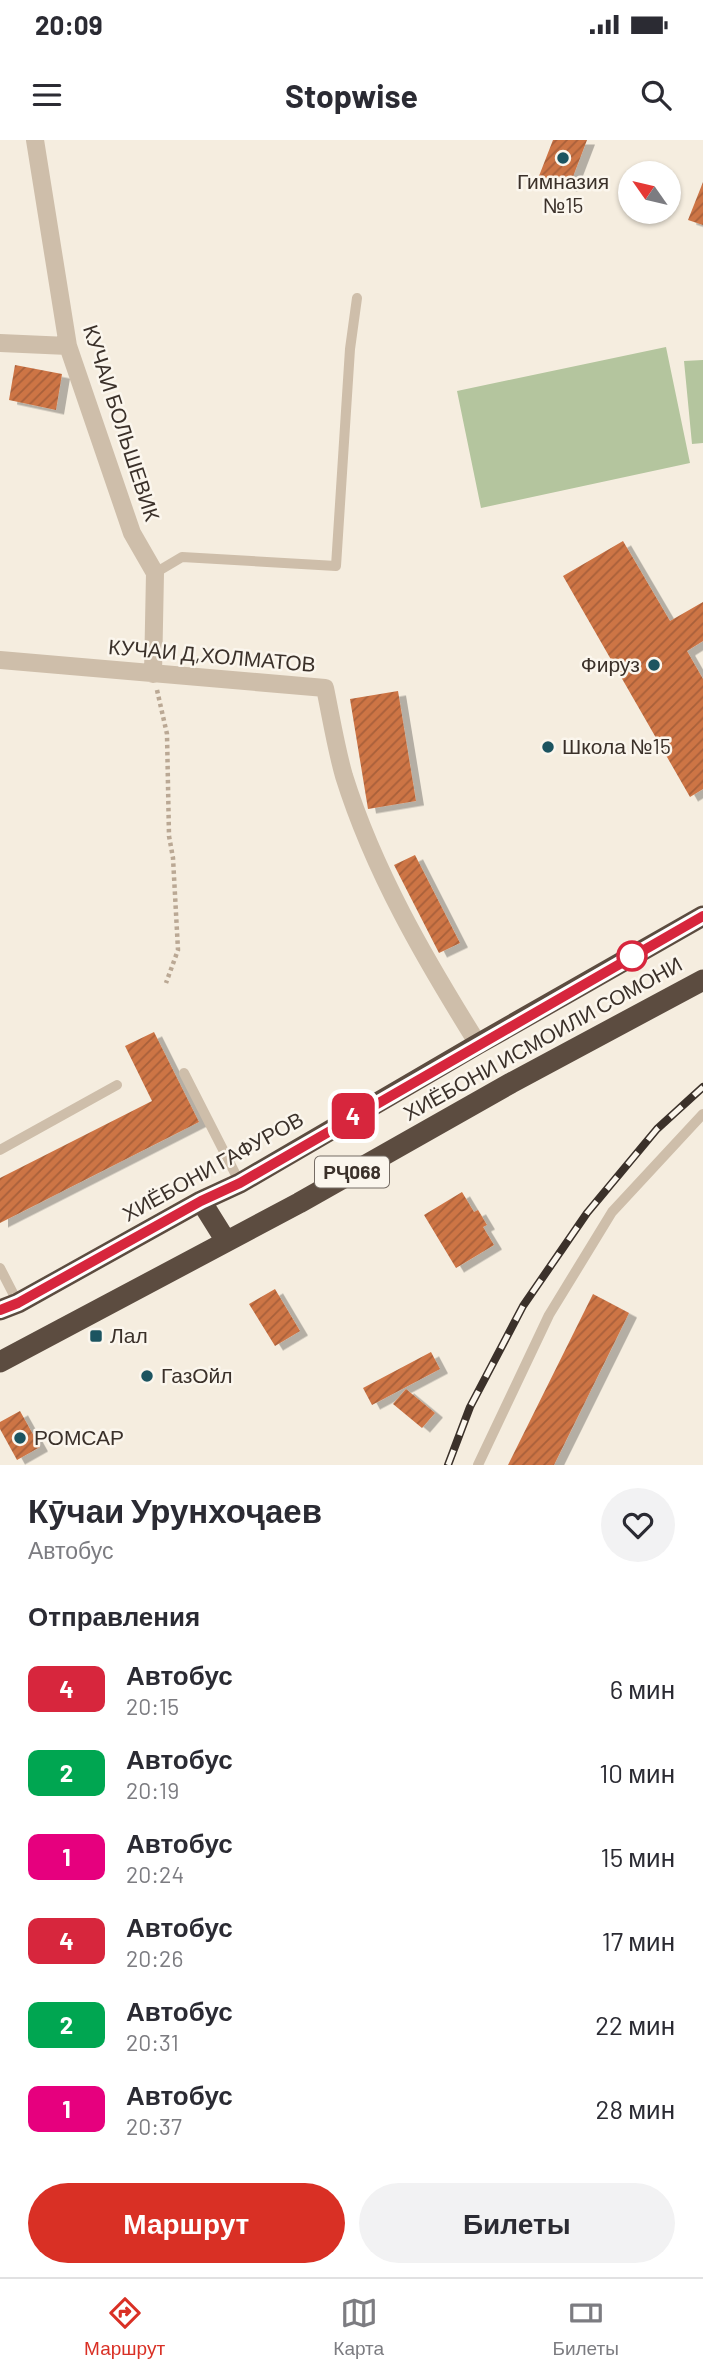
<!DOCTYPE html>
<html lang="ru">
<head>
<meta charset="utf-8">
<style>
	body { margin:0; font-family:Barlow,sans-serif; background:#f2f2f3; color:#2b2b33; height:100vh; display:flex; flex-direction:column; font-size:26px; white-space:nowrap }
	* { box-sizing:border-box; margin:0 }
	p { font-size:23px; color:#7c7c81 }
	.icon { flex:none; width:38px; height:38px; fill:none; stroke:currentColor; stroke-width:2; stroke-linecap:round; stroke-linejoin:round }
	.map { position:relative; height:1325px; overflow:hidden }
	.side { display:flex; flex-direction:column; background:#fff; flex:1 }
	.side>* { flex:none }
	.badge { padding:0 14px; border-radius:10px; font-size:24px; line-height:46px }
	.needle { width:46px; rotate:304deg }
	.tools { position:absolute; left:618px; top:21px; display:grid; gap:14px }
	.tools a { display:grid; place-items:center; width:63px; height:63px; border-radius:50%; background:#fff; box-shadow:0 2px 5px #0004; font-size:35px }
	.map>.badge { position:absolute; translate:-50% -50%; box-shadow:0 0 0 4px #fff }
	h2 { padding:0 28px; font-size:26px; line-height:63px }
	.round { display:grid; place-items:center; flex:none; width:74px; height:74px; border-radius:37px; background:#f2f2f3 }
	.summary { display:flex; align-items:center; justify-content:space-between; height:119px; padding:0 28px }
	h1 { font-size:33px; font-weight:700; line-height:52px }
	.cta { display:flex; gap:14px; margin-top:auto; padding:14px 28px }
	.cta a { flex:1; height:80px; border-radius:42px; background:#d93025; color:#fff; font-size:28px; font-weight:700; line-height:80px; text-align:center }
	.cta a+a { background:#f2f2f3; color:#2b2b33 }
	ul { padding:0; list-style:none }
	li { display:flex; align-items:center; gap:21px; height:84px; padding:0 28px }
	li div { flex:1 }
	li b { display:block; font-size:26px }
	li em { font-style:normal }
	li .badge { min-width:77px; font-weight:700; text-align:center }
	.status { display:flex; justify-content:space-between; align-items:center; height:49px; padding:0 35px; background:#fff; direction:ltr }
	.status svg { height:19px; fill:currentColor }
	header { display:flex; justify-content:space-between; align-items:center; height:91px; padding:0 28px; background:#fff; font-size:32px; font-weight:700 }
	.dock { display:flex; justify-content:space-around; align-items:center; height:98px; border-top:2px solid #e1e1e2; background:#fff; font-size:19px; color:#7c7c81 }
	.dock a { display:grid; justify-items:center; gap:4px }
	.dock .active { color:#d93025 }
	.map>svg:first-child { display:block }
</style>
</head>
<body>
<div class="status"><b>20:09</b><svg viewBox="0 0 49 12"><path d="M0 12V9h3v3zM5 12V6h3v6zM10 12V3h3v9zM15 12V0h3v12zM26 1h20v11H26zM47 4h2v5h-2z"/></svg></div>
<header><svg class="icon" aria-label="menu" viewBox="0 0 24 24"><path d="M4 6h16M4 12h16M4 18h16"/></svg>Stopwise<svg class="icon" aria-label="search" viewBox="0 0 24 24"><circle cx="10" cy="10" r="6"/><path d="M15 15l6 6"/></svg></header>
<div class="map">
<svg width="703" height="1325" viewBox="0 0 703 1325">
	<defs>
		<pattern id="building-hatch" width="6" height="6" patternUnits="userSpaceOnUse" patternTransform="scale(1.75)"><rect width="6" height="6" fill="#cd7445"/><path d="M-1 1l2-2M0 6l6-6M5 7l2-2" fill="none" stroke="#a8603a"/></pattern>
		<filter id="shadow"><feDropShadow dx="8" dy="4.5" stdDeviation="0" flood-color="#0004"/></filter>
	</defs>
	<rect width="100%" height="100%" fill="#f5eddf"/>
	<path fill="#b4c59e" d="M666 207 690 323 481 368 457 251Z
		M703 220V303L692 304 684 221Z"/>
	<path fill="url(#building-hatch)" filter="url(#shadow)" d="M553 0H587L569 47 539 36Z
		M703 42V85L688 80Z
		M15 225 62 234 56 270 9 260Z
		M623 401 670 481 703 462V501L687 511 703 539V649L690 657 563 436Z
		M398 551 416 661 368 669 350 559Z
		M415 715 460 803 439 813 394 725Z
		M154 892 199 982 0 1083V1038L152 961 125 906Z
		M462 1052 474 1072 478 1070 487 1085 483 1087 494 1105 456 1128 424 1075Z
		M275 1149 300 1191 275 1206 249 1164Z
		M593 1154 629 1173 554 1325H508Z
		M431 1212 440 1229 372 1265 363 1248Z
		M406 1249 435 1273 422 1288 393 1264Z
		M20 1271 40 1307 17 1320 0 1289V1282Z"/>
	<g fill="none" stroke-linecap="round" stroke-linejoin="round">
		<path stroke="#baa894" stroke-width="4.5" stroke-dasharray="3.5 3.5" stroke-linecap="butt" d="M157 550 167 594 169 696 173 718 178 810 166 843"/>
		<path stroke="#cebeaa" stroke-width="10" d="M155 433 182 417 336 426 350 209 357 158
			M184 933 240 1043
			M0 1010 117 945
			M0 1128 18 1163
			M478 1325 549 1175 612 1072 703 974"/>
		<path stroke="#cebeaa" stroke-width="18" d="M35 0 68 206 132 393 155 433 153 534
			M0 203 68 206
			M0 520 325 548C331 577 336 608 344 636 374 732 425 819 478 904"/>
		<path stroke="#5c4c40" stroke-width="21" d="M201 1061 226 1101
			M0 1170 18 1163 201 1061 240 1043 478 904 703 776
			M0 1222 299 1063 511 943 703 840"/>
		<defs>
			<path id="rail" d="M448 1325 470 1267 523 1166 587 1073 657 989 703 947"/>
		</defs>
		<use href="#rail" stroke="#3b312a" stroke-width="8"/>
		<use href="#rail" stroke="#fbf6ed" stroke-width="5" stroke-dasharray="16" stroke-linecap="butt"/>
	</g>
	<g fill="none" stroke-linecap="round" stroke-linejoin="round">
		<defs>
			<path id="line" d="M0 1170 18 1163 201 1061 240 1043 703 776"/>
		</defs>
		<use href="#line" stroke="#fff" stroke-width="16"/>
		<use href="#line" stroke="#d7263d" stroke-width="10"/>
	</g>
	<g fill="#1c5460" stroke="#fbf6ed" stroke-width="2.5">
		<circle cx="563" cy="18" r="7"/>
		<circle cx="654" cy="525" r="7"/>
		<circle cx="548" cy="607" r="7"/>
		<rect x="89" y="1189" width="14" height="14" rx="3.5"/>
		<circle cx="147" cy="1236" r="7"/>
		<circle cx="20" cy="1298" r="7"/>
	</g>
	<circle fill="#fff" stroke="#d7263d" stroke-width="3.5" cx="632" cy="816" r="14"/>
	<g text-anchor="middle" stroke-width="5" stroke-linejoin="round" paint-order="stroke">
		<rect fill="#fbf6ed" stroke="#756c64" stroke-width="2" x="315" y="1016.5" width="74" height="31" rx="5"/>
		<g font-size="19" font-weight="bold" fill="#3b312a">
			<text x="352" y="1039">РҶ068</text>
		</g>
		<g font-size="21" fill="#3b312a" stroke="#fbf6ed" text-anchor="start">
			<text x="563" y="49" text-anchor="middle">Гимназия<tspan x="563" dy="24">№15</tspan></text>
			<text x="640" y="532" text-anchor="end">Фируз</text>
			<text x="562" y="614">Школа №15</text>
			<text x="110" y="1203">Лал</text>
			<text x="161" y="1243">ГазОйл</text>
			<text x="34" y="1305">РОМСАР</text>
		</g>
		<g font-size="21" fill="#3b312a" stroke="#fbf6ed">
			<text transform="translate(121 283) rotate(72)" y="7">КУЧАИ БОЛЬШЕВИК</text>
			<text transform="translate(212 516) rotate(5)" y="7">КУЧАИ Д,ХОЛМАТОВ</text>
			<text transform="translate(543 899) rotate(-29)" y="7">ХИЁБОНИ ИСМОИЛИ СОМОНИ</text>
			<text transform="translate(213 1027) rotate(-29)" y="7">ХИЁБОНИ ГАФУРОВ</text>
		</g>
	</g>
</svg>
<div class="tools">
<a><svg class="needle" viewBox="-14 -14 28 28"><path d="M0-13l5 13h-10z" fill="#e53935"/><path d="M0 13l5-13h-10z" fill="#7c7c81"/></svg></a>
</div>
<b class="badge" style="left:353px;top:976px;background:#d7263d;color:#fff">4</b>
</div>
<section class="side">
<div class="summary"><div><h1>Кӯчаи Урунхоҷаев</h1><p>Автобус</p></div><a class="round"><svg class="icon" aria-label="heart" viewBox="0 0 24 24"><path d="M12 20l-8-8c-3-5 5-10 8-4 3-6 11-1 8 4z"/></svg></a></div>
<h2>Отправления</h2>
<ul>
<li><span class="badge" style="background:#d7263d;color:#fff">4</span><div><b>Автобус</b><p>20:15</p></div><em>6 мин</em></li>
<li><span class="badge" style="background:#00a651;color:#fff">2</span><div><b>Автобус</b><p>20:19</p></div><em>10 мин</em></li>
<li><span class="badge" style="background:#e6007e;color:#fff">1</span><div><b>Автобус</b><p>20:24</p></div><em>15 мин</em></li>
<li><span class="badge" style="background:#d7263d;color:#fff">4</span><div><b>Автобус</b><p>20:26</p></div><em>17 мин</em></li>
<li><span class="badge" style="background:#00a651;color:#fff">2</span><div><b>Автобус</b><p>20:31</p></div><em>22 мин</em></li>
<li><span class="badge" style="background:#e6007e;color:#fff">1</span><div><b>Автобус</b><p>20:37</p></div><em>28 мин</em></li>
</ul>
<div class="cta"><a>Маршрут</a><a>Билеты</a></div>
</section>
<nav class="dock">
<a class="active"><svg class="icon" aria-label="directions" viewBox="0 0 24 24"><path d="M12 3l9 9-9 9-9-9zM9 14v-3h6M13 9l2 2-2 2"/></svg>Маршрут</a>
<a><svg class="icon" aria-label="map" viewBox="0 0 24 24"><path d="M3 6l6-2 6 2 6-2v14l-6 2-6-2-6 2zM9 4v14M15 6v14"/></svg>Карта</a>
<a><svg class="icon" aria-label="tickets" viewBox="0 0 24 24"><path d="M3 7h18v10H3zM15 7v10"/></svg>Билеты</a>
</nav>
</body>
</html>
